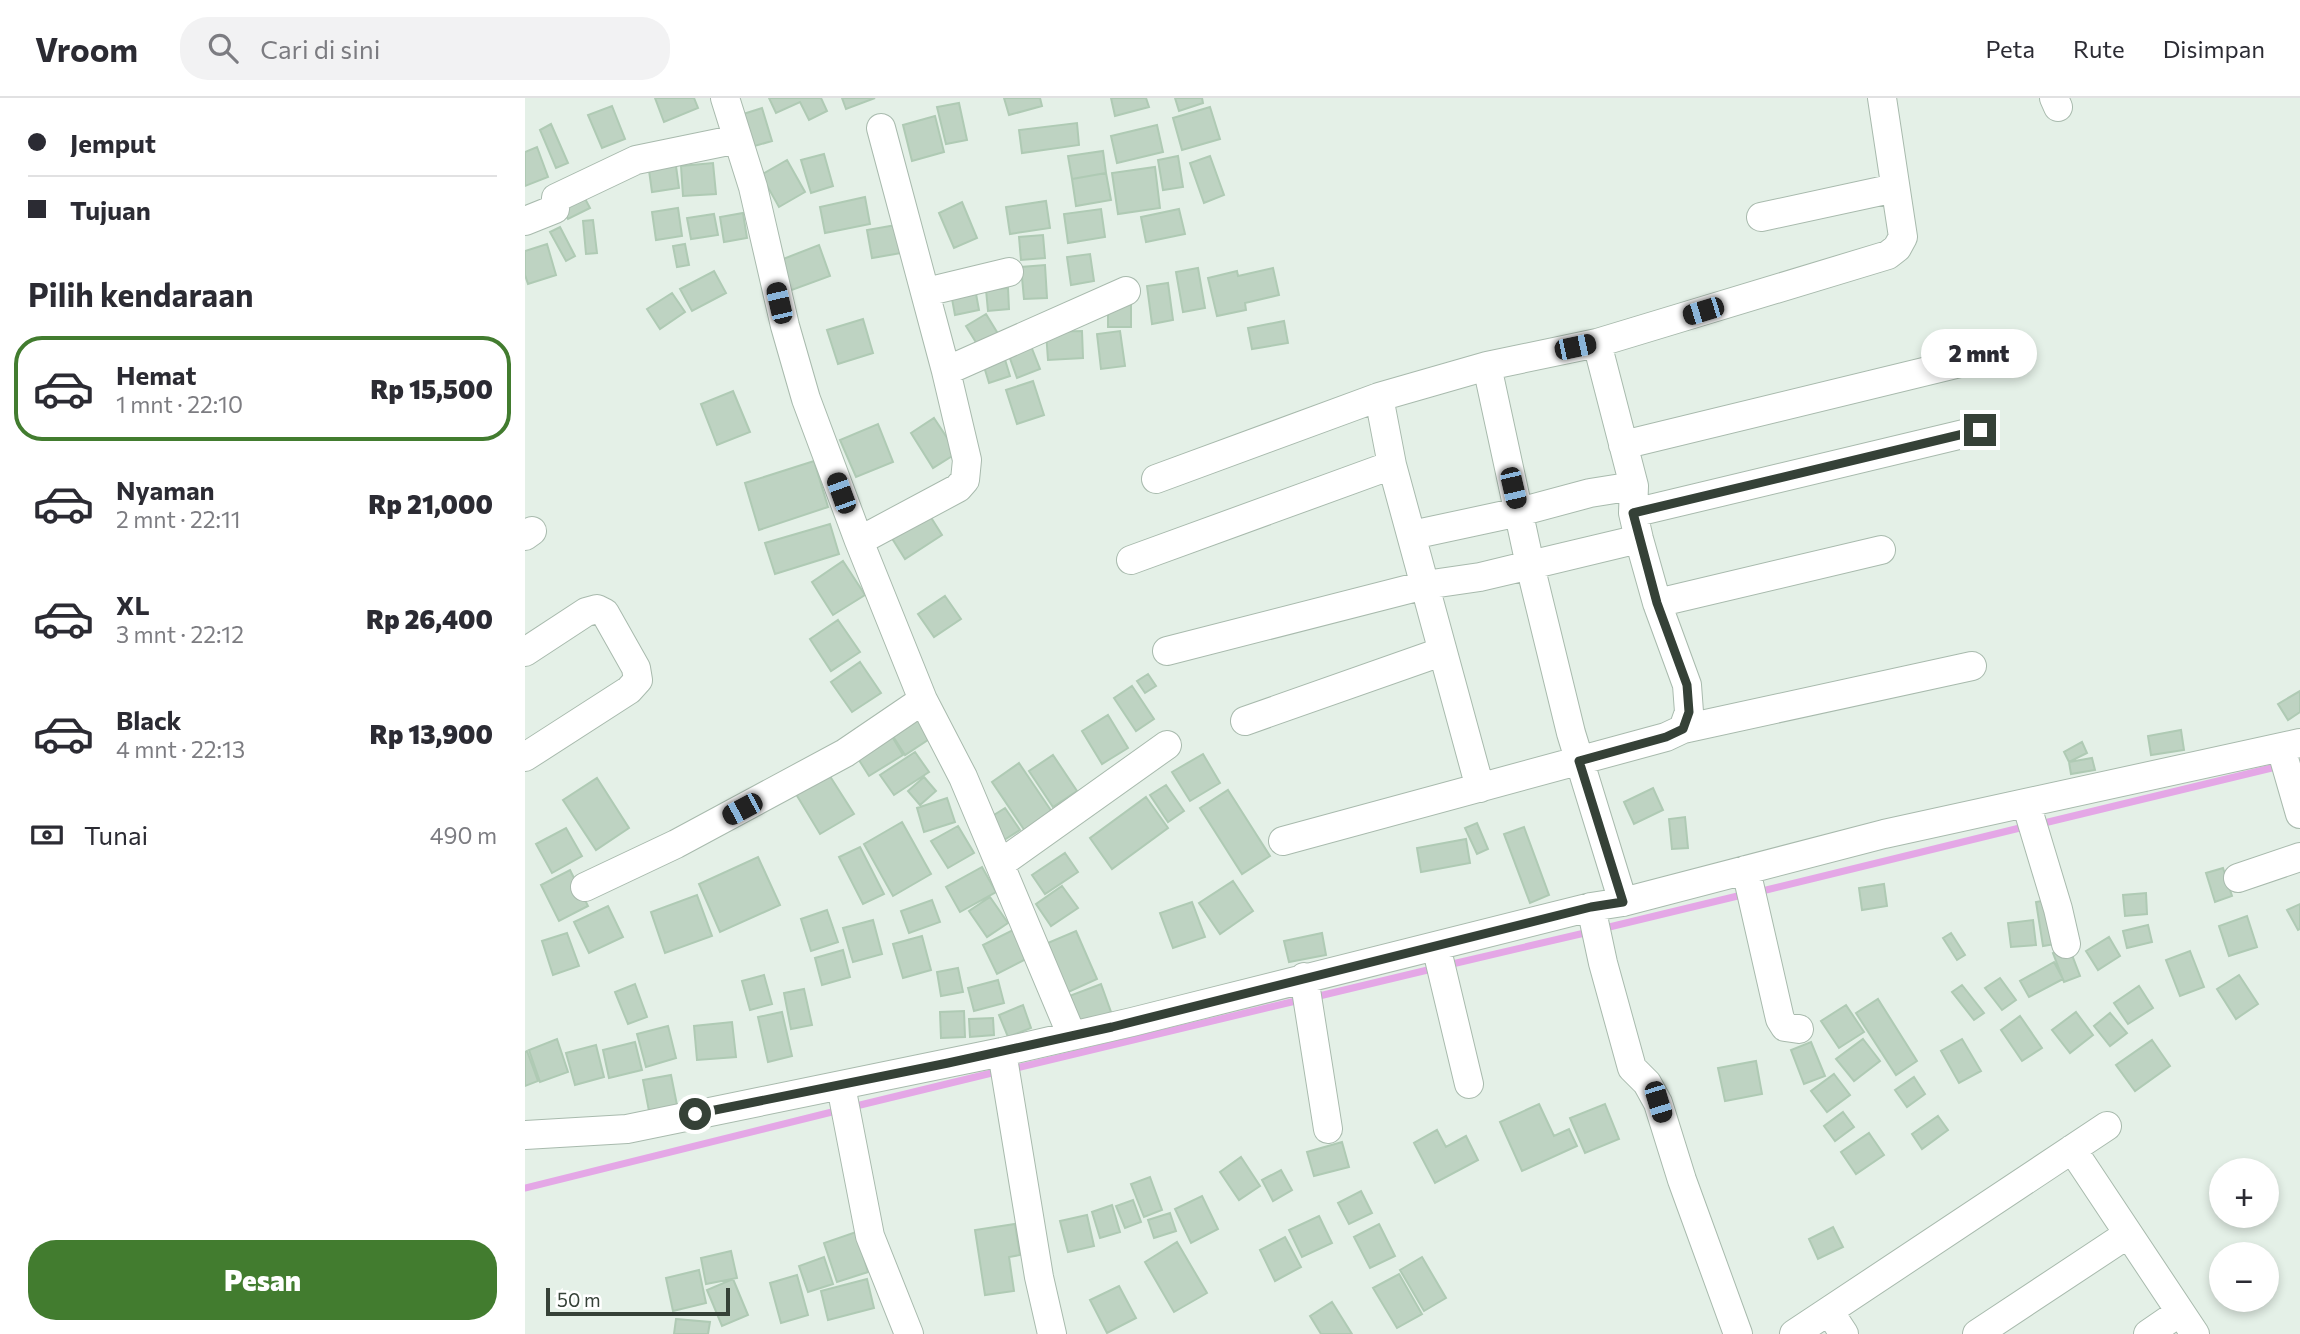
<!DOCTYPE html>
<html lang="id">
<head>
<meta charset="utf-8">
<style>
  body { margin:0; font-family:Commissioner,sans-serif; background:#f2f2f3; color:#2b2b33; height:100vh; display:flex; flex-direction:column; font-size:26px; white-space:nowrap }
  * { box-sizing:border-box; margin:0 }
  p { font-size:23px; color:#7c7c81 }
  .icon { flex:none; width:38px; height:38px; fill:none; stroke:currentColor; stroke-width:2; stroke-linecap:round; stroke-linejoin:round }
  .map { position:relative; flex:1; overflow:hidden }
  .sheet { display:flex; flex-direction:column; background:#fff; width:525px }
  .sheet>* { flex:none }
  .guide { display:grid; align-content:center; height:154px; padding:0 28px; background:#fff }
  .buttons { position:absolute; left:1684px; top:1060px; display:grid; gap:14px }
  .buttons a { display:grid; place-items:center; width:70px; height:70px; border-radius:50%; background:#fff; box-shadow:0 4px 10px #0003; font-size:35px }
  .scale { position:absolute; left:21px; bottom:18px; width:184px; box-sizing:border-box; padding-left:7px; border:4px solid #354137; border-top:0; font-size:19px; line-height:24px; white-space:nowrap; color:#354137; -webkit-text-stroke:5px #fff; paint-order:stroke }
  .end { position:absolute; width:32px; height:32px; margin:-16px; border:9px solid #354137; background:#fff; box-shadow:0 0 0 4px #fff }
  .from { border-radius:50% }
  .bubble { position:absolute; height:49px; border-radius:24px; background:#fff; box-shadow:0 4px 10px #0003; font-size:23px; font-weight:800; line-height:49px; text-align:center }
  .car { position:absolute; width:21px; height:42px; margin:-21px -10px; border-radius:9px; box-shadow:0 0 5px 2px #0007; background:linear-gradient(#222 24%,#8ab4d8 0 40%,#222 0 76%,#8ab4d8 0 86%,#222 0) }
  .guide b { display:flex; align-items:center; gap:24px; height:66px; font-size:26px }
  .guide b+b { border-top:2px solid #e1e1e2 }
  .guide i { width:18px; height:18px; background:#2b2b33 }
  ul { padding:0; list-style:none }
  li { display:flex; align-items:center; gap:21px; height:105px; margin:0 14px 10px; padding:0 14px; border:4px solid transparent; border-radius:28px }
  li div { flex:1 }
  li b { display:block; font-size:26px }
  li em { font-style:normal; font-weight:800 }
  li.current { border-color:#427c2f }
  li>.icon { width:63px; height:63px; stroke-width:1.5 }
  h2 { padding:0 28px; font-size:32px; line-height:84px }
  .pay { display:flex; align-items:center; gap:18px; height:77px; padding:0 28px; font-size:26px }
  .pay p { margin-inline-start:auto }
  .cta { display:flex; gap:14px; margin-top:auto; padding:14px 28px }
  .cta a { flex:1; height:80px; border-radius:28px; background:#427c2f; color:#fff; font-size:28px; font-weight:800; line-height:80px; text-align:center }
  header { display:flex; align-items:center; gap:42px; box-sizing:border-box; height:98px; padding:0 35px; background:#fff; border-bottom:2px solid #e1e1e2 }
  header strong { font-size:33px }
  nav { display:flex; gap:38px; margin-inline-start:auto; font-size:24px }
  .search { width:490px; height:63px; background:#f2f2f3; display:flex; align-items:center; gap:18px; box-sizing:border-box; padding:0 24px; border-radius:28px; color:#7c7c81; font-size:26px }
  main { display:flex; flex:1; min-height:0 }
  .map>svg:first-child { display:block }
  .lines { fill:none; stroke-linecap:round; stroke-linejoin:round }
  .stream { stroke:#e4a7e6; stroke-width:7 }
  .building { fill:#bed3c2; stroke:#afcab4; stroke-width:2 }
  .minor-casing { stroke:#a8baad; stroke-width:30 }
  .minor { stroke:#fff; stroke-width:28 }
  .route { stroke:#354137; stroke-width:9 }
</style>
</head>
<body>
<header>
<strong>Vroom</strong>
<div class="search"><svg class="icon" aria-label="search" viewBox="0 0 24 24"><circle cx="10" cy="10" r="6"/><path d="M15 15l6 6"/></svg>Cari di sini</div>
<nav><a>Peta</a><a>Rute</a><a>Disimpan</a></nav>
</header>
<main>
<section class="sheet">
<div class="guide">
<b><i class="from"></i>Jemput</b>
<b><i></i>Tujuan</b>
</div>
<h2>Pilih kendaraan</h2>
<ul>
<li class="current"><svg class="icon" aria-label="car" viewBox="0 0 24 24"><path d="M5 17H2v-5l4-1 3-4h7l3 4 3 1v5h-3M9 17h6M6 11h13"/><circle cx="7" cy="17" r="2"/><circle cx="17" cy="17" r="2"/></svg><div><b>Hemat</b><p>1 mnt · 22:10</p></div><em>Rp 15,500</em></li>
<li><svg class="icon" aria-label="car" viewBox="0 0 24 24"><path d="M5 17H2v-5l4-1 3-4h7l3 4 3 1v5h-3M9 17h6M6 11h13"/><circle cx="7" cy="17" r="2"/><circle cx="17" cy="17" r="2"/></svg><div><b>Nyaman</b><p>2 mnt · 22:11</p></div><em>Rp 21,000</em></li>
<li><svg class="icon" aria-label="car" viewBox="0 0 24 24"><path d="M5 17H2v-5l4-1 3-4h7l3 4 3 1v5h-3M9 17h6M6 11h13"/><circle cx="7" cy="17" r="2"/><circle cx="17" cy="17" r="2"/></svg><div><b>XL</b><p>3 mnt · 22:12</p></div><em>Rp 26,400</em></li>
<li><svg class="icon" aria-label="car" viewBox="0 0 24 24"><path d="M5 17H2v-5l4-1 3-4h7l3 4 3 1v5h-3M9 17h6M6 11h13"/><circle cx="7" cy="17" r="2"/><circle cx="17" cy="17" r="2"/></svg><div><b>Black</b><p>4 mnt · 22:13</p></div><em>Rp 13,900</em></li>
</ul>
<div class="pay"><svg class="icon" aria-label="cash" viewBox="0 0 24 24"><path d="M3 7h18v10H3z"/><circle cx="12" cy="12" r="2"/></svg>Tunai<p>490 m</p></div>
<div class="cta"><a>Pesan</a></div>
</section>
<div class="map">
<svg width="1775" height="1236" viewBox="0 0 1775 1236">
  <rect width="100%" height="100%" fill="#e4f0e7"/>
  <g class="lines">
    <path class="stream" d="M 1515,726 L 1755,668
      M 1233,794 L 1503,728
      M 1076,831 L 1221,796
      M 923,867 L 1064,834
      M 790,899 L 911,870
      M 487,971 L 775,902
      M 327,1009 L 475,973
      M 0,1090 L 315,1012"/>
  </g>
  <path class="building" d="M 130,0 L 169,0 L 173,10 L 139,24 Z
    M 244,0 L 296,0 L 302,13 L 284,22 L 275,4 L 251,15 Z
    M 317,0 L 350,0 L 321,11 Z
    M 479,0 L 515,0 L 517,8 L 484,17 Z
    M 586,0 L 621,0 L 624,9 L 590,18 Z
    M 650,0 L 677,0 L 678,5 L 654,13 Z
    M 434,5 L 442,42 L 421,46 L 412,9 Z
    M 87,8 L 100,41 L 77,50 L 63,17 Z
    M 685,9 L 695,41 L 657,52 L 648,20 Z
    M 237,10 L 247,43 L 219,51 L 209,19 Z
    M 410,18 L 419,54 L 387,63 L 378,27 Z
    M 552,25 L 554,47 L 497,55 L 494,32 Z
    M 26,26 L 43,65 L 31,70 L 15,32 Z
    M 632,27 L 638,54 L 592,65 L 586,38 Z
    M 12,49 L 23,79 L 0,88 L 0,54 Z
    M 578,53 L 581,75 L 547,81 L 543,58 Z
    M 299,56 L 308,88 L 286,95 L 276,62 Z
    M 653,58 L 658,89 L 638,92 L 633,62 Z
    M 685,58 L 699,97 L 679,105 L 665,65 Z
    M 150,61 L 154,90 L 127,94 L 123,65 Z
    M 262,62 L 280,94 L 254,109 L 236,77 Z
    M 188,65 L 191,96 L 158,98 L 156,68 Z
    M 630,69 L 635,110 L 593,116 L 587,75 Z
    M 581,75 L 586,102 L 551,108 L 547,81 Z
    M 56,93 L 65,110 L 43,121 L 35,104 Z
    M 340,99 L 345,126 L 300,135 L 295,109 Z
    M 521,103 L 525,130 L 485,136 L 481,109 Z
    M 437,104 L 452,140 L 429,150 L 414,115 Z
    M 153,110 L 157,138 L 131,142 L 127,114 Z
    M 576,111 L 580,139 L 543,145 L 539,116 Z
    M 654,111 L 660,136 L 621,144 L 616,119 Z
    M 218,115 L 222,140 L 199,144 L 195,119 Z
    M 189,116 L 193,137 L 166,141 L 162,120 Z
    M 68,122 L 72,155 L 61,156 L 58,123 Z
    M 377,126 L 382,154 L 347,160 L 342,132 Z
    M 35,129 L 50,158 L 41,163 L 25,134 Z
    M 518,137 L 520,160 L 496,162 L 494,139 Z
    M 22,146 L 31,177 L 3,186 L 0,177 L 0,153 Z
    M 160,146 L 164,167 L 152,169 L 148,148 Z
    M 294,147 L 305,178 L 264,193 L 253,163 Z
    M 565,156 L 569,183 L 546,187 L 542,159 Z
    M 520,167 L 522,200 L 499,201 L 496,169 Z
    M 673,170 L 680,210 L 658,214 L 651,174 Z
    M 748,170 L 754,197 L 720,205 L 721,212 L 692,218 L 683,180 L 712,173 L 713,178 Z
    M 189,173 L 201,195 L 167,213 L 155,191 Z
    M 449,185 L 454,212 L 430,217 L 425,190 Z
    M 643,185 L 648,222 L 627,226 L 622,188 Z
    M 483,190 L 484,211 L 463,213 L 461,192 Z
    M 147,195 L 160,214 L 135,231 L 122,211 Z
    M 606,202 L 606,229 L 583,229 L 583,203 Z
    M 461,216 L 475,239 L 455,251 L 441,228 Z
    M 338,221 L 348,255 L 313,266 L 302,232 Z
    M 759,223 L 763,245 L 727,251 L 723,230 Z
    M 557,233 L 558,260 L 523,262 L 521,234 Z
    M 595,233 L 600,268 L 576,271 L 572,236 Z
    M 504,243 L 515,271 L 492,280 L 482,252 Z
    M 478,255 L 485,278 L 464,285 L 457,262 Z
    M 508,283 L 519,317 L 492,326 L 481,292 Z
    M 208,293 L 225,334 L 192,347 L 176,306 Z
    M 409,320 L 432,355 L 408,370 L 386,335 Z
    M 353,326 L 368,364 L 331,379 L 315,342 Z
    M 289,363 L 303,409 L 234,432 L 220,385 Z
    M 400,410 L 417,437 L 380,461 L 363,434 Z
    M 305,426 L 314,456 L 250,476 L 240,445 Z
    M 318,463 L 340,497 L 308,517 L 287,484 Z
    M 420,498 L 436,521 L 409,539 L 393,516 Z
    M 313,522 L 335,554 L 306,573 L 285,541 Z
    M 335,564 L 356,595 L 327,614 L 306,584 Z
    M 623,576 L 631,588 L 620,595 L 612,583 Z
    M 607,588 L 629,621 L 611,633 L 589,600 Z
    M 1775,593 L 1775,614 L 1763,622 L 1753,606 Z
    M 396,606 L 415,634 L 380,657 L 362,629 Z
    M 583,617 L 603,650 L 577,666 L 557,633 Z
    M 362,630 L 378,657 L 344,678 L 327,651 Z
    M 1656,632 L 1659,652 L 1626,657 L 1623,638 Z
    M 1557,644 L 1562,655 L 1544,664 L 1539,654 Z
    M 390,654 L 404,674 L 369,697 L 355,677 Z
    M 678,656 L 695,685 L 665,703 L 647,674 Z
    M 528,657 L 552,693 L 528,709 L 504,673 Z
    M 1567,660 L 1570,672 L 1546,676 L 1544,664 Z
    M 494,665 L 527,714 L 500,733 L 467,684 Z
    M 301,672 L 329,716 L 295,736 L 268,691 Z
    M 399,679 L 411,693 L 395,707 L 383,693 Z
    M 72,680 L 104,730 L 71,752 L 38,702 Z
    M 641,687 L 659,713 L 643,724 L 625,697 Z
    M 1128,690 L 1138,712 L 1109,726 L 1099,704 Z
    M 703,692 L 745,758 L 717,776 L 675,710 Z
    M 621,699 L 643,730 L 587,771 L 565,740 Z
    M 422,700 L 430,724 L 399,734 L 392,710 Z
    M 480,710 L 495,732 L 476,744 L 461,722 Z
    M 1160,719 L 1163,750 L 1147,751 L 1144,721 Z
    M 377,724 L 406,776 L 368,798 L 339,746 Z
    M 952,725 L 963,751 L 952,756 L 940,730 Z
    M 433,728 L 449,755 L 423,770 L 406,743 Z
    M 999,729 L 1024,797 L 1005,805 L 979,736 Z
    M 41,730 L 57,758 L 27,775 L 11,746 Z
    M 941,741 L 945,765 L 896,774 L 892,750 Z
    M 335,749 L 359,796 L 338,806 L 314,759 Z
    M 540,755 L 553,774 L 520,796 L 507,777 Z
    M 233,759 L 255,807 L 195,834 L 174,786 Z
    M 457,769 L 471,794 L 435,814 L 421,789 Z
    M 1698,770 L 1707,798 L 1690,804 L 1681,775 Z
    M 45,772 L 63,808 L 34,823 L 16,787 Z
    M 708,783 L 728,813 L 695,836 L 674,805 Z
    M 1359,786 L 1362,808 L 1337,812 L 1334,790 Z
    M 537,788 L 553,810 L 526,828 L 511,806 Z
    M 1621,795 L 1622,816 L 1600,818 L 1598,797 Z
    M 172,797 L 187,838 L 140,855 L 126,814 Z
    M 465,799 L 483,825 L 462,839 L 444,813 Z
    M 1528,801 L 1536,845 L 1518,848 L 1511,804 Z
    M 407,802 L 415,824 L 384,835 L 376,813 Z
    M 667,804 L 680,839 L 648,850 L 635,815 Z
    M 1775,806 L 1775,831 L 1773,832 L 1762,812 Z
    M 83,808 L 98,839 L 64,855 L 49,824 Z
    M 302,812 L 313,844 L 286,853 L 276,821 Z
    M 1722,818 L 1732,849 L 1704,858 L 1694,828 Z
    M 348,822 L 357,856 L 328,864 L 318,830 Z
    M 1508,822 L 1511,847 L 1486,849 L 1483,825 Z
    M 1623,827 L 1627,844 L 1602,850 L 1598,833 Z
    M 492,830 L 507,858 L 472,876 L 458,847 Z
    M 551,833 L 572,881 L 539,896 L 518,847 Z
    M 42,835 L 54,868 L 28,877 L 17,843 Z
    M 797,835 L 801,857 L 764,864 L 759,843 Z
    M 1426,835 L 1440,857 L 1432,862 L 1418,840 Z
    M 397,838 L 406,872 L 378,880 L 368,846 Z
    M 1584,839 L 1595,858 L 1573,872 L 1561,853 Z
    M 1544,849 L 1555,878 L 1539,884 L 1528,855 Z
    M 318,852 L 325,879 L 297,887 L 290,860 Z
    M 1665,853 L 1679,889 L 1655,898 L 1641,862 Z
    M 1529,864 L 1538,881 L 1504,899 L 1495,883 Z
    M 433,870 L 438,894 L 416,898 L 412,874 Z
    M 239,877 L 247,906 L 225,912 L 217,883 Z
    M 1714,877 L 1733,906 L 1711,921 L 1692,891 Z
    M 1475,880 L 1491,902 L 1477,912 L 1460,890 Z
    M 473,882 L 479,905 L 449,913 L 443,890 Z
    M 110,886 L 122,919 L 103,926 L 90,894 Z
    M 576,886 L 586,914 L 549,928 L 539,900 Z
    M 1437,887 L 1459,915 L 1449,922 L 1427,894 Z
    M 1614,888 L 1628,910 L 1603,926 L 1589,905 Z
    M 279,891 L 287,927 L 266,931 L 259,895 Z
    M 1353,901 L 1392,963 L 1371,977 L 1331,915 Z
    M 498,907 L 506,930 L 483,939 L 474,917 Z
    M 1321,907 L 1339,934 L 1314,950 L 1296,923 Z
    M 439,913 L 440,939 L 416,940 L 415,914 Z
    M 257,914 L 267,958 L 243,964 L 233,919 Z
    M 1551,914 L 1568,937 L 1545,955 L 1527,932 Z
    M 1585,915 L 1602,935 L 1585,948 L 1569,928 Z
    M 1495,918 L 1517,950 L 1497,963 L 1476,932 Z
    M 468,920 L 469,937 L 445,939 L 444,921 Z
    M 207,924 L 211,959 L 172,962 L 169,928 Z
    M 143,928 L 151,960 L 121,969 L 112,936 Z
    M 32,941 L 43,974 L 15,984 L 4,952 Z
    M 1338,941 L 1355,963 L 1329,983 L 1311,961 Z
    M 1437,941 L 1456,973 L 1434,985 L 1416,953 Z
    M 1627,942 L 1645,968 L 1610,993 L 1591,967 Z
    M 110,944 L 117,972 L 84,980 L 78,952 Z
    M 1286,944 L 1300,978 L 1279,986 L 1266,952 Z
    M 71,947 L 79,979 L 50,987 L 41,955 Z
    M 2,953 L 13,983 L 0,988 L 0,954 Z
    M 1231,963 L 1237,996 L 1200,1003 L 1193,970 Z
    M 1309,976 L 1325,997 L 1302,1014 L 1286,993 Z
    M 146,977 L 153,1012 L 125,1018 L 118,982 Z
    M 1389,979 L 1400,996 L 1382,1009 L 1370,992 Z
    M 1014,1006 L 1029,1038 L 1044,1031 L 1052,1048 L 997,1073 L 975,1024 Z
    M 1080,1006 L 1094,1041 L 1060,1055 L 1045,1020 Z
    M 1318,1014 L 1329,1029 L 1310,1043 L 1299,1028 Z
    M 1413,1018 L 1423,1032 L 1397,1051 L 1387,1036 Z
    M 912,1032 L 921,1049 L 941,1038 L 953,1062 L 910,1085 L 889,1045 Z
    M 1344,1035 L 1359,1057 L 1331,1076 L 1316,1054 Z
    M 817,1044 L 824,1069 L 789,1078 L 782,1054 Z
    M 716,1059 L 735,1088 L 714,1102 L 695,1074 Z
    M 756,1072 L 767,1092 L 748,1103 L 737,1082 Z
    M 625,1079 L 637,1112 L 619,1119 L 606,1086 Z
    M 836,1093 L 847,1115 L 824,1126 L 813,1105 Z
    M 677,1098 L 693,1131 L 666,1145 L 650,1111 Z
    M 608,1102 L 616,1124 L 600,1130 L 591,1108 Z
    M 587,1107 L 595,1134 L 575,1140 L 567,1114 Z
    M 645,1115 L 651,1133 L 629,1140 L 623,1122 Z
    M 562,1117 L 569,1148 L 543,1154 L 535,1123 Z
    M 794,1118 L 807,1145 L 777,1159 L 764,1132 Z
    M 490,1126 L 495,1157 L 484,1159 L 489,1193 L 460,1197 L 450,1132 Z
    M 854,1126 L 870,1158 L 845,1170 L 829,1139 Z
    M 1308,1129 L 1318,1149 L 1293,1161 L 1284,1141 Z
    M 331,1134 L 343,1174 L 312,1184 L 299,1145 Z
    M 760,1139 L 776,1169 L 750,1183 L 735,1152 Z
    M 652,1144 L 682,1195 L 649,1214 L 620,1164 Z
    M 206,1153 L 212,1180 L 181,1186 L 176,1160 Z
    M 299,1159 L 308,1186 L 283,1194 L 274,1168 Z
    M 897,1159 L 921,1200 L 899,1213 L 875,1172 Z
    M 174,1172 L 181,1205 L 148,1213 L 141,1180 Z
    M 874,1176 L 897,1216 L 872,1230 L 848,1190 Z
    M 272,1177 L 283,1217 L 256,1225 L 245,1185 Z
    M 208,1181 L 223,1217 L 197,1228 L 182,1192 Z
    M 342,1181 L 349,1210 L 303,1222 L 296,1193 Z
    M 594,1188 L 611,1220 L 582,1235 L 565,1202 Z
    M 807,1204 L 827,1236 L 796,1236 L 785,1218 Z
    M 151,1221 L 185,1224 L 183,1236 L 149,1236 Z"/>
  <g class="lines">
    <g class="minor-casing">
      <path id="minor" d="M 200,0 L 228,89 L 260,228 L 281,301 L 334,443 L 398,602 L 438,679 L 547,938
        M 1529,0 L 1533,9
        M 356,30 L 421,273
        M 1236,119 L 1370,90
        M 0,123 L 30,111 L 31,100 L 111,62 L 213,41
        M 401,194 L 484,174
        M 1072,245 L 1363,157 L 1372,150 L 1378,139 L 1357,0
        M 854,299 L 867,367 L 955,690
        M 1098,347 L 1460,259
        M 631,381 L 854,299 L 962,268 L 1005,467 L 1046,635 L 1098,804
        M 1108,415 L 1455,332
        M 887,437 L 994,414 L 1065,395 L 1109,388
        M 0,438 L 7,433
        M 334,443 L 433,390 L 440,382 L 442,362 L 421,273 L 601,193
        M 606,462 L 867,367
        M 1132,505 L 1356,452
        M 642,553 L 900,487 L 955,479 L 1114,441
        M 0,554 L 61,514 L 72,511 L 80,515 L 111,570 L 113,582 L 104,592 L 0,659
        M 720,623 L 916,554
        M 1158,631 L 1447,568
        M 1756,650 L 1775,716
        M 1501,705 L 1533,811 L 1541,846
        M 758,743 L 1141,639 L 1158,631 L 1164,614 L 1162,587 L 1132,505 L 1114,441 L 1108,415 L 1109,388 L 1072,245 L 962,268
        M 475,766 L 642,647
        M 1221,772 L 1255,921 L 1260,929 L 1274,931
        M 1713,780 L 1775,759
        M 60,789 L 151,746 L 320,655 L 398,602
        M 1066,809 L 1078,865 L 1107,970 L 1122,985 L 1133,1005 L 1157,1082 L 1213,1236
        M 911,848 L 944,986
        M 779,879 L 803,1031
        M 477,954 L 514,1179 L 527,1236
        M 316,988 L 345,1138 L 384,1236
        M 0,1037 L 102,1031 L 477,954 L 607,924 L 1066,809 L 1098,804 L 1359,736 L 1775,645
        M 1547,1051 L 1670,1236
        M 1304,1213 L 1319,1236
        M 1269,1236 L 1582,1028
        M 1452,1236 L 1603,1136
        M 1623,1236 L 1655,1214"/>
    </g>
    <use href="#minor" class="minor"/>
  </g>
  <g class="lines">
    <path class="route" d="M 170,1016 L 423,965 L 587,929 L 1066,809 L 1098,804 L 1054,663 L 1141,639 L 1158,631 L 1164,614 L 1162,587 L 1132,505 L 1108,415 L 1455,332"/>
  </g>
</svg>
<div class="buttons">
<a>+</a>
<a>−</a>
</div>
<div class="scale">50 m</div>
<i class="end from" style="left:170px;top:1016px"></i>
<i class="end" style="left:1455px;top:332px"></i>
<div class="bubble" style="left:1396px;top:231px;width:116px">2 mnt</div>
<i class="car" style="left:254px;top:205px;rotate:347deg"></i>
<i class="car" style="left:1178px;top:213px;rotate:253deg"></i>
<i class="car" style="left:1050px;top:249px;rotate:78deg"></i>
<i class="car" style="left:988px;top:390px;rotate:167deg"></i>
<i class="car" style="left:316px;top:395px;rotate:340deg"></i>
<i class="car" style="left:217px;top:711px;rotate:242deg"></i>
<i class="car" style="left:1133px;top:1004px;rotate:163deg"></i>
</div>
</main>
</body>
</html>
